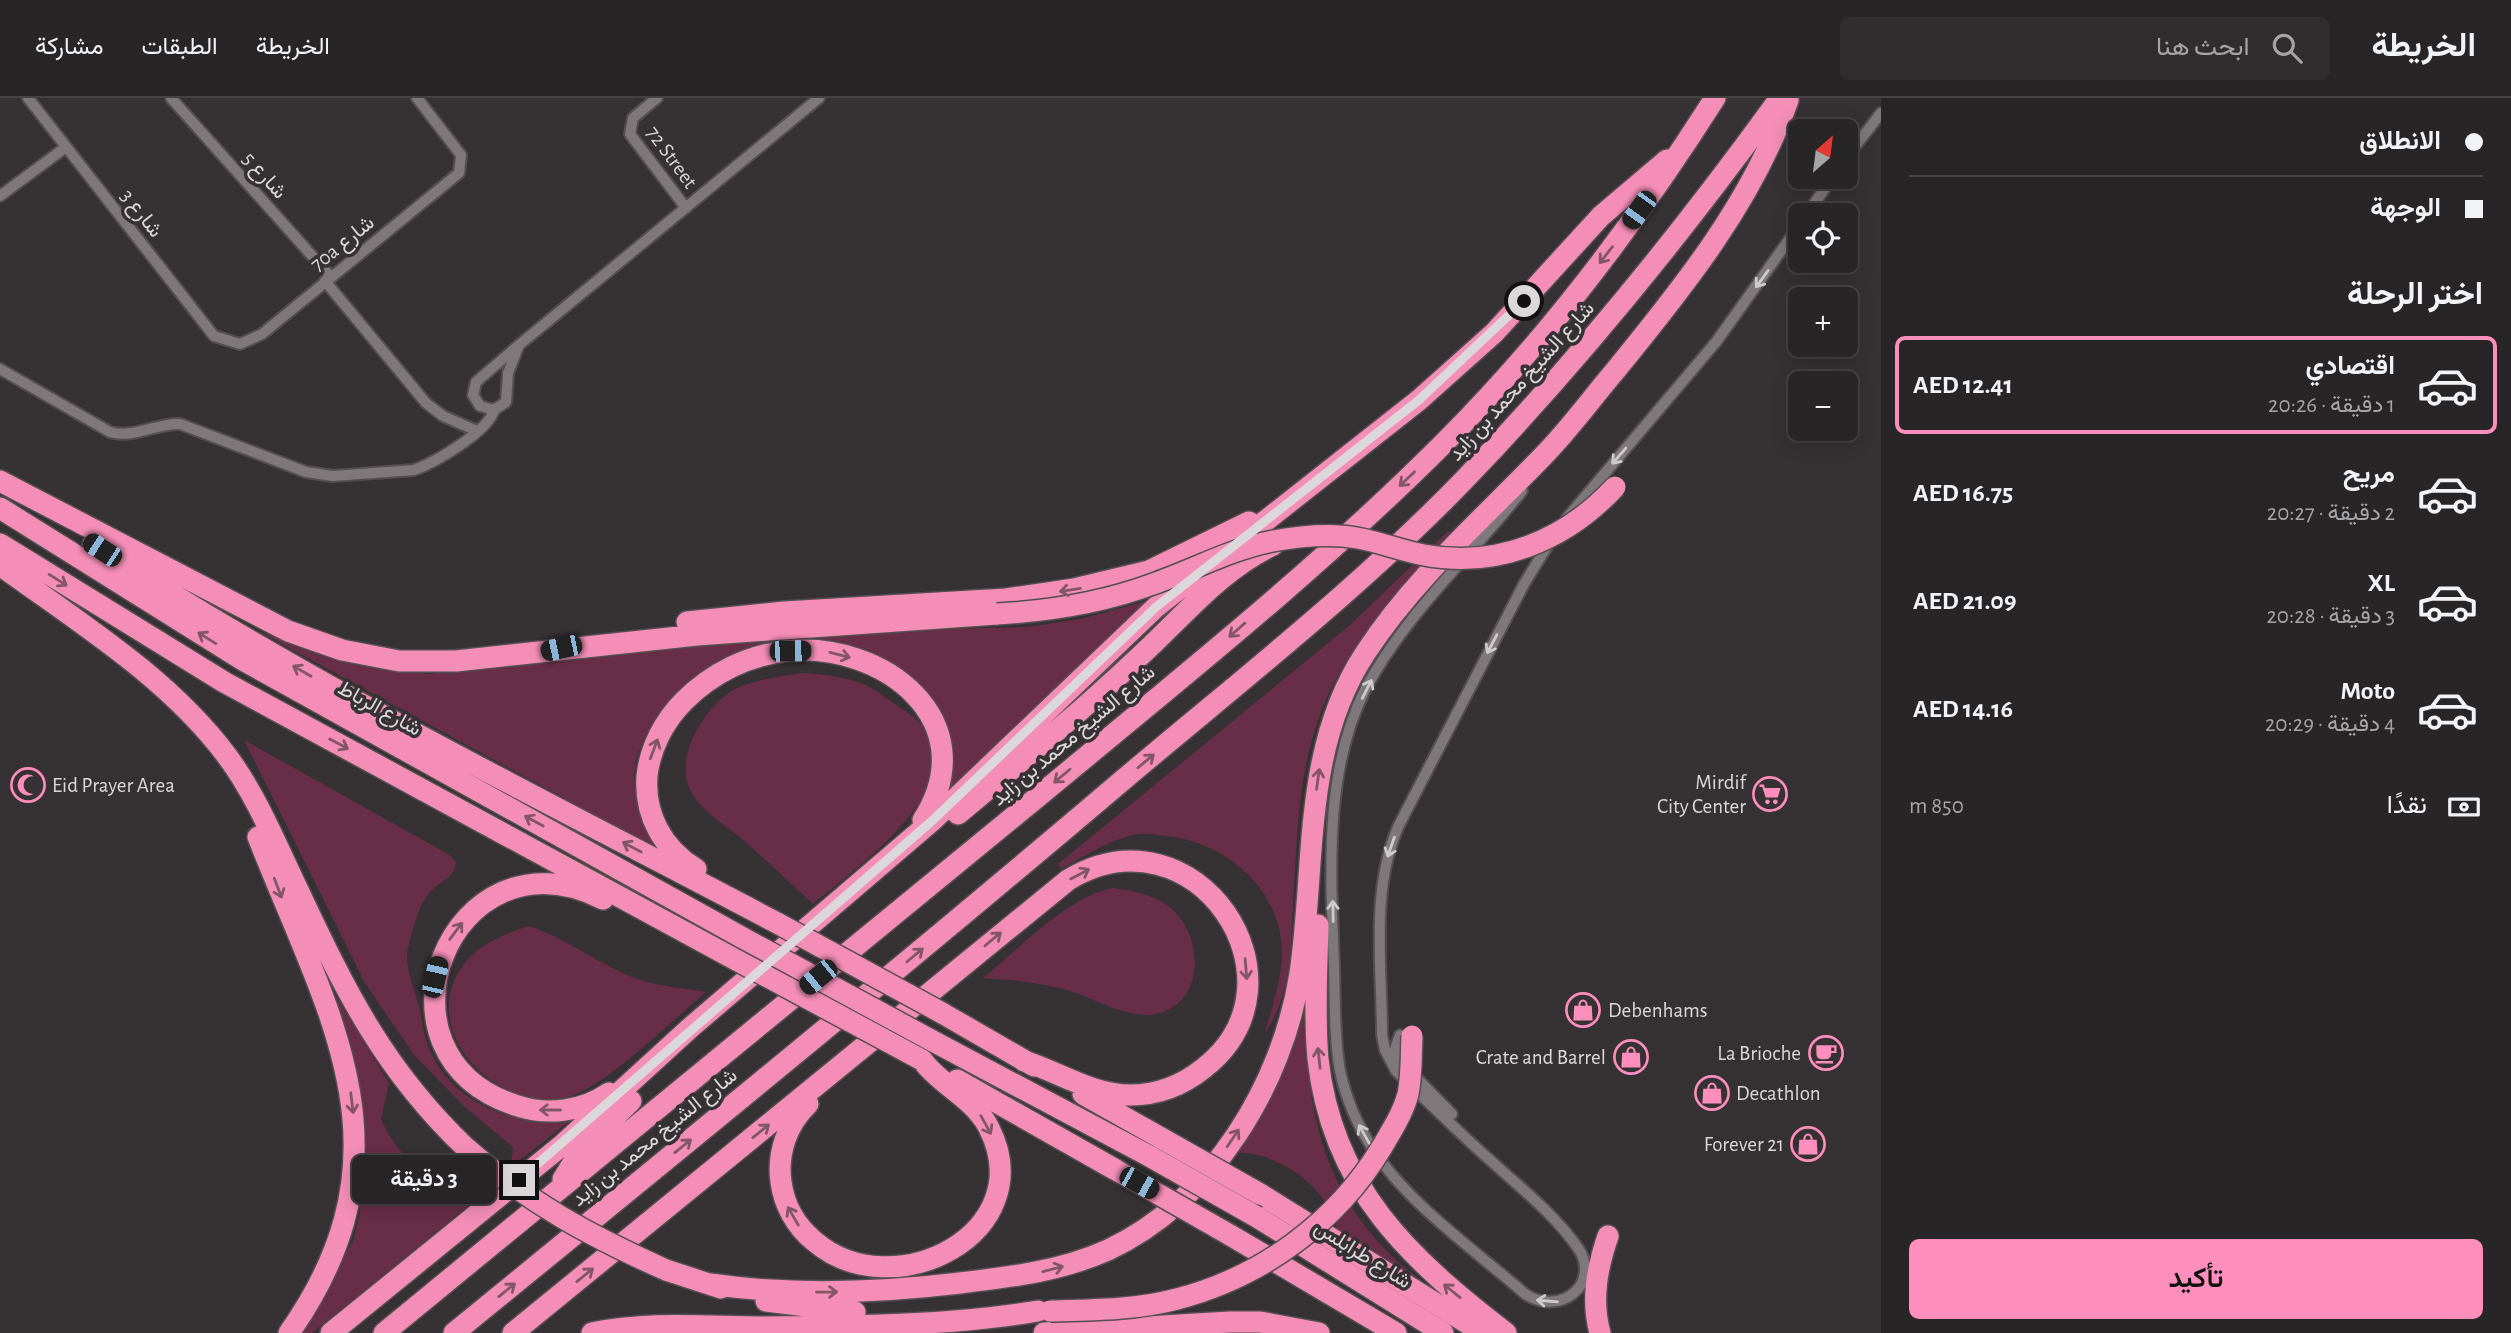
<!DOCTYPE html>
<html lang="ar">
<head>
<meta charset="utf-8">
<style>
  body { margin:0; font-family:"Alegreya Sans",Vazirmatn,sans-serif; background:#302d2e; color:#f1f3f6; direction:rtl; height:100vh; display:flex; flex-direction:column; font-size:26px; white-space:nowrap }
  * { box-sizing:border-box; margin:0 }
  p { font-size:23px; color:#a5a5a7 }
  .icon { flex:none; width:38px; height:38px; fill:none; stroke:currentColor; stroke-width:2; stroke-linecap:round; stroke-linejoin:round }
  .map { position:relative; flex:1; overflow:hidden; direction:ltr }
  .sheet { display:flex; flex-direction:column; background:#282526; width:630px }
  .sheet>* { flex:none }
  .guide { display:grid; align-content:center; height:154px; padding:0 28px; background:#282526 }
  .needle { width:46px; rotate:28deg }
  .fabs { position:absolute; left:1788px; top:21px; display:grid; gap:14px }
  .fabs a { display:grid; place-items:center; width:70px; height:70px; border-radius:10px; background:#282526; box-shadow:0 4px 18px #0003,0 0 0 2px #444243; font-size:35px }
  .end { position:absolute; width:32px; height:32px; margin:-16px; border:9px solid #dcd8d9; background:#111; box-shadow:0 0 0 4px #111 }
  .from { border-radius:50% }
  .bubble { position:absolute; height:49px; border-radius:10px; background:#282526; box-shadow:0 4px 18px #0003,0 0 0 2px #444243; font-size:23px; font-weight:600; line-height:49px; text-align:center; direction:rtl }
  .car { position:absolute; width:21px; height:42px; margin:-21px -10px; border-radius:9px; box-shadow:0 0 5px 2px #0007; background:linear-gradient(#222 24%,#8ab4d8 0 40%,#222 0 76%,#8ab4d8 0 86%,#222 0) }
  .guide b { display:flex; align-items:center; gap:24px; height:66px; font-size:26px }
  .guide b+b { border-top:2px solid #444243 }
  .guide i { width:18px; height:18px; background:#f1f3f6 }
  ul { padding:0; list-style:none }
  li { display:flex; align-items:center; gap:21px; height:98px; margin:0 14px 10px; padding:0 14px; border:4px solid transparent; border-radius:10px }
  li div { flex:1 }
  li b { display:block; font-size:26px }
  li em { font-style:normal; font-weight:600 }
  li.active { border-color:#fe8ebb }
  li>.icon { width:63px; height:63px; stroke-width:1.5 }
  h2 { padding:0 28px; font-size:32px; line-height:84px }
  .pay { display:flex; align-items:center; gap:18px; height:77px; padding:0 28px; font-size:26px }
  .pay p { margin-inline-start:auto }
  .cta { display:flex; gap:14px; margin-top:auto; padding:14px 28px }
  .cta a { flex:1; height:80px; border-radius:10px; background:#fe8ebb; color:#111; font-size:28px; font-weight:600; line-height:80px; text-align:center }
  header { display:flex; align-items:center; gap:42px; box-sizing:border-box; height:98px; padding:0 35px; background:#282526; border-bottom:2px solid #444243 }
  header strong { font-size:33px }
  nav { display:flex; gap:38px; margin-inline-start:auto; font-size:24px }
  .search { width:490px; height:63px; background:#302d2e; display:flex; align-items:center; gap:18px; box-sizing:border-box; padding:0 24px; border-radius:10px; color:#a5a5a7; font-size:26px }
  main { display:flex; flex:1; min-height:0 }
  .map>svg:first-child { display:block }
  .green { fill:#682e47 }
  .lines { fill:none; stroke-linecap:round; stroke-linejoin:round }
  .minor-casing { stroke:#534e4f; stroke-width:14 }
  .motorway-casing { stroke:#534e4f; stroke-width:24 }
  .minor { stroke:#7f787a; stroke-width:10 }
  .motorway { stroke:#f48eb6; stroke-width:21 }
  .motorway-bridge-casing { stroke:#534e4f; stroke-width:24; stroke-linecap:butt }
  .motorway-bridge { stroke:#f48eb6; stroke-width:21 }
  .oneway { stroke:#825667 }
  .oneway2 { stroke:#cecacb }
  .route { stroke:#dcd8d9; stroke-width:9 }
  .labels { text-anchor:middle; stroke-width:7; stroke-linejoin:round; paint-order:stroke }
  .street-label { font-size:21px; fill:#dcd8d9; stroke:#363133 }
  .poi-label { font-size:21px; fill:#dcd8d9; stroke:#363133; text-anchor:end }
</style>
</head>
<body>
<header>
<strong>الخريطة</strong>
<div class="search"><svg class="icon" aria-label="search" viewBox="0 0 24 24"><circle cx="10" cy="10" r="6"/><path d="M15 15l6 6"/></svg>ابحث هنا</div>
<nav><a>الخريطة</a><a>الطبقات</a><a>مشاركة</a></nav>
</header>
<main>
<section class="sheet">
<div class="guide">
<b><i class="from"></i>الانطلاق</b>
<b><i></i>الوجهة</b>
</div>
<h2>اختر الرحلة</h2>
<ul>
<li class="active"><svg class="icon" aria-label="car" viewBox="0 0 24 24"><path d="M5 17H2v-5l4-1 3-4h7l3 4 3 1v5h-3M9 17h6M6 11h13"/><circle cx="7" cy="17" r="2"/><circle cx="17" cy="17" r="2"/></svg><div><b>اقتصادي</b><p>1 دقيقة · 20:26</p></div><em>AED 12.41</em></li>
<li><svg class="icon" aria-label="car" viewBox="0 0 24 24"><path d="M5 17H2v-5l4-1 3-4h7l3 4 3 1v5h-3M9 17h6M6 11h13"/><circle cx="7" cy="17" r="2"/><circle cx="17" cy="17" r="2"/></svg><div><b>مريح</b><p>2 دقيقة · 20:27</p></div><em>AED 16.75</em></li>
<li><svg class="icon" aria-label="car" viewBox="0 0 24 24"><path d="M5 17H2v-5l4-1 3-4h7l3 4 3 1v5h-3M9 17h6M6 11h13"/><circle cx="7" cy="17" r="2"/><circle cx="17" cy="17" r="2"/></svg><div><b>XL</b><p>3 دقيقة · 20:28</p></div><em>AED 21.09</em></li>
<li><svg class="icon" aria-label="car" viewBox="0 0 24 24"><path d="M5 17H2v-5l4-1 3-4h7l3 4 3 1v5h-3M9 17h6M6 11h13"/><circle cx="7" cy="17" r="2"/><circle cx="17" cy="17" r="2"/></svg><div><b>Moto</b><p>4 دقيقة · 20:29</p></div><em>AED 14.16</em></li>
</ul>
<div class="pay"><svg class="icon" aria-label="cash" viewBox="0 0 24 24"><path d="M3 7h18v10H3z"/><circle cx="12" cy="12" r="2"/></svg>نقدًا<p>850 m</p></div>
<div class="cta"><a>تأكيد</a></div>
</section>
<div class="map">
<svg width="1881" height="1235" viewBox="0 0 1881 1235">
  <rect width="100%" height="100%" fill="#363133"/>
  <path class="green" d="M 1448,433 L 1450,435 C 1397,494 1336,557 1314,635 C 1299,683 1297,737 1294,787 C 1291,838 1294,892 1265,935 C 1272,909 1283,879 1282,851 C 1279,789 1225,744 1166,738 C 1157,737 1148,735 1139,736 C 1110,741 1087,757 1061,771 L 1058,766 L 1349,528 Z
    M 1157,500 L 948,691 C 961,649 946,622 916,592 C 911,586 904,576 897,573 C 877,565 840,563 818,559 C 800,556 778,548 760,549 C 705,551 632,629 634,684 C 635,707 645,730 655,750 L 260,534 L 357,567 L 428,576 L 678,547 L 935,531 L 1028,529 L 1081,521 Z
    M 803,575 C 828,577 853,579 875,592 C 885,598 892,605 902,611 C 998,670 860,767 813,806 C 789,784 765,761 741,740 C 725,727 704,715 693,697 C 671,664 702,613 730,594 C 751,581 780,579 803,575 Z
    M 244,642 L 448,756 L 456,764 C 455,781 438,784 429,795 C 418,809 412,834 408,850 C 404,869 414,890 419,908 C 422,920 423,933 427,945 C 448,1004 513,1030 571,1022 L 511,1069 L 513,1049 L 466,1010 L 414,957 L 365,885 Z
    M 1113,790 C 1134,793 1157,797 1173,812 C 1204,840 1205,906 1156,916 C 1126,922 1092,898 1063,891 C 1037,884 1011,882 983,880 C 1020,850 1068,798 1113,790 Z
    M 528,828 C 570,841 601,869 641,882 C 661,889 685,890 706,894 C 675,920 607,987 571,998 C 500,1019 413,933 464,866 C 479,846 505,836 528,828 Z
    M 310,855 L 389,985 L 381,1021 C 397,1060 442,1100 486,1093 L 312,1235 L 300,1235 L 354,1141 L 360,1114 L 363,1068 L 363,1004 L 353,967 Z
    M 1305,889 C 1305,987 1312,1070 1381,1147 C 1396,1164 1416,1178 1434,1193 C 1403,1174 1369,1157 1341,1134 C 1334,1129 1330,1111 1324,1102 C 1305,1074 1258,1047 1225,1057 Z"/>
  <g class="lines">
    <g class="minor-casing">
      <path id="minor" d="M 28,0 L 214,238 L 240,246 L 262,236 L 459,75 L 461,57 L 417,0
        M 171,0 L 331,179
        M 657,0 L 633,20 L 630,36 L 686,110
        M 1846,60 L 1881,15
        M 0,98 L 66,49
        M 1806,117 L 1833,79
        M 325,183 L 426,305 L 443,318 L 477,333
        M 519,247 L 819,0
        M 519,247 L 508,275 L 506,304 L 494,312 L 480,308 L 473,297 L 476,284 Z
        M 0,271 L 110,334 C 133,341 156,325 180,326 L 306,374 L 333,378 L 414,372 C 434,365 489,333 494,312
        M 1522,393 C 1470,459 1404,517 1365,592 C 1323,675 1331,778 1334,868 C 1335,902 1334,939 1340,973 C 1346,1000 1357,1027 1373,1051 C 1408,1106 1475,1152 1525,1196 C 1560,1219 1602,1186 1578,1150 C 1555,1117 1520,1089 1490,1062 C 1458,1034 1427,1003 1396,973 L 1385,952 L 1382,937 C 1382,869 1370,791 1399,727 L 1524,486 L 1551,442
        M 1567,420 L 1716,244 L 1801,125
        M 1400,937 L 1395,951 L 1397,960 L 1452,1016"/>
    </g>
    <g class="motorway-casing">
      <path id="motorway" d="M 0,383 L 288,533 L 342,552 L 399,563 L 456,563 L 697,537 L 997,516
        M 0,410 L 243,562 L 743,840
        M 0,446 L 224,584 L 738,863
        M 93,446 C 312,589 548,704 779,826
        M 0,467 C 78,524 168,579 227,658 C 257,698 277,749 299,794 C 346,894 384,972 466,1050
        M 687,524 L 784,514 L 1006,501 L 1074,491 L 1149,473 L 1249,424
        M 958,716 C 1019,665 1081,614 1139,559 C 1183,519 1219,473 1273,447
        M 258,739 C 329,919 417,1053 289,1235
        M 696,771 C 663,751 644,717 647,678 C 650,650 664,623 684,603 C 712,575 748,557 787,553 C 883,543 986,623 923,722
        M 603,801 C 450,724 359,960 518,1008 C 548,1018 583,1013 609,995
        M 1318,827 C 1317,871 1314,917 1318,961 C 1332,1090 1410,1161 1506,1235
        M 942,915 L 1034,968
        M 931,942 L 1151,1059
        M 957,982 L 1116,1072
        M 1083,996 L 1161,1040
        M 808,1006 C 787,1026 777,1055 781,1084 C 784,1107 796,1128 814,1143 C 893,1211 1042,1135 989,1030 C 974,1000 941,988 922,962
        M 563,1081 L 581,1052 L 631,1003
        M 1260,1096 L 1483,1235
        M 1257,1119 L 1443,1235
        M 1230,1137 L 1396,1235
        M 666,1172 L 721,1190
        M 710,1186 C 793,1198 877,1195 960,1185 C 1011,1179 1061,1173 1108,1152 C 1212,1103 1283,986 1300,875 C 1316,766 1302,650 1366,554 C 1415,479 1485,419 1546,355 C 1571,329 1592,300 1615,273 C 1682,191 1753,103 1788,2
        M 766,1203 L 855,1214
        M 331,1235 L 561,1048 L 690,930 L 933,722 L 1156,509 L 1419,302 L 1494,235 L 1601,118 L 1667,62
        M 384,1235 C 598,1058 815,883 1029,706 C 1170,589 1314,475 1444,345 C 1547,242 1637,123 1715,0
        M 454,1235 C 678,1052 903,869 1123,682 C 1239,584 1360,490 1466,380 C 1580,261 1683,134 1780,0
        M 513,1235 L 1068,782 C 1195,705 1315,883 1204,970 C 1183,987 1158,997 1130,997 C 1092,997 1059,974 1024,963
        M 592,1235 C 650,1223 708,1229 767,1229 C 856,1228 949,1228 1038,1213
        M 1044,1235 L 1230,1224 L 1260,1224 L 1319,1235
        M 1600,1235 C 1591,1202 1597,1170 1608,1138"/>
    </g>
    <use href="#minor" class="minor"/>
    <use href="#motorway" class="motorway"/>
    <g class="motorway-bridge-casing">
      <path id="motorway-bridge" d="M 997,516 C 1051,513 1102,505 1153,486 C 1194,472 1230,451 1273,443 C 1301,438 1329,435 1357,440 C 1380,444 1402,453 1424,457 C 1497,471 1566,442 1615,389
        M 779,826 L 942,915
        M 743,840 L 931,942
        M 738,863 L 922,962
        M 1161,1040 L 1260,1096
        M 466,1050 C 529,1105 590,1138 666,1172
        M 1151,1059 L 1257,1119
        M 1116,1072 L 1230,1137
        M 1050,1213 C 1092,1212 1136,1212 1177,1201 C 1262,1179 1337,1124 1382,1049 C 1392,1032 1403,1015 1408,996 C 1412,977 1411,957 1412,938"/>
    </g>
    <use href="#motorway-bridge" class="motorway-bridge"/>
  </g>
  <defs><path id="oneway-shaft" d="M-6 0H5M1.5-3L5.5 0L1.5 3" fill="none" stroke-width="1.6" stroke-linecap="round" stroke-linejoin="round" transform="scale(1.75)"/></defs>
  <g class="oneway">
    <use href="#oneway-shaft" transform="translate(1606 157) rotate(128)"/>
    <use href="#oneway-shaft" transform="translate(1407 381) rotate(136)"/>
    <use href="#oneway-shaft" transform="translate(58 482) rotate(32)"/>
    <use href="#oneway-shaft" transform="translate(1070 492) rotate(171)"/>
    <use href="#oneway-shaft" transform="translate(1237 532) rotate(139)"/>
    <use href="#oneway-shaft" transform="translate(207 540) rotate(-148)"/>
    <use href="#oneway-shaft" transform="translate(840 557) rotate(14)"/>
    <use href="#oneway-shaft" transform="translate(302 573) rotate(-150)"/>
    <use href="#oneway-shaft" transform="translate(339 646) rotate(28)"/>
    <use href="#oneway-shaft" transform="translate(654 651) rotate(-69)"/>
    <use href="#oneway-shaft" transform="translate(1146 663) rotate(-40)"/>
    <use href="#oneway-shaft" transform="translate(1062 678) rotate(140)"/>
    <use href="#oneway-shaft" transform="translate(1318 681) rotate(-82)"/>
    <use href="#oneway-shaft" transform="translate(534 723) rotate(-151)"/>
    <use href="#oneway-shaft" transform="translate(632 749) rotate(-152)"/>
    <use href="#oneway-shaft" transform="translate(1080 776) rotate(-28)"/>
    <use href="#oneway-shaft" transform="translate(278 790) rotate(69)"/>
    <use href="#oneway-shaft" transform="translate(456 833) rotate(-53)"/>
    <use href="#oneway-shaft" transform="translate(993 841) rotate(-40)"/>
    <use href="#oneway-shaft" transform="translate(915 857) rotate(-40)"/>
    <use href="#oneway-shaft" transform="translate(1246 871) rotate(85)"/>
    <use href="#oneway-shaft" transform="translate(1319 960) rotate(-96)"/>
    <use href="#oneway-shaft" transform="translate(352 1005) rotate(83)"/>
    <use href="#oneway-shaft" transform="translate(550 1012) rotate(180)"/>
    <use href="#oneway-shaft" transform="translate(986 1027) rotate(61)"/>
    <use href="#oneway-shaft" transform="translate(761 1033) rotate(-39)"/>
    <use href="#oneway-shaft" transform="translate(1233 1040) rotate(-56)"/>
    <use href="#oneway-shaft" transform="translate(683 1048) rotate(-39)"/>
    <use href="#oneway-shaft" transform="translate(793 1118) rotate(-120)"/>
    <use href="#oneway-shaft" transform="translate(1053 1171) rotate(-15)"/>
    <use href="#oneway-shaft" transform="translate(585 1177) rotate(-39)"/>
    <use href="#oneway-shaft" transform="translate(507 1192) rotate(-39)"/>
    <use href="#oneway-shaft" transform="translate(1452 1193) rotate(-141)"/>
    <use href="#oneway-shaft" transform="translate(827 1194) rotate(-1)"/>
  </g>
  <g class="oneway2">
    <use href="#oneway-shaft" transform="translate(1762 181) rotate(126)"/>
    <use href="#oneway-shaft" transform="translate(1619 358) rotate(131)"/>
    <use href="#oneway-shaft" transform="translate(1492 546) rotate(118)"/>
    <use href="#oneway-shaft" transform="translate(1367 591) rotate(-63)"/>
    <use href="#oneway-shaft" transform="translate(1391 749) rotate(109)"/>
    <use href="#oneway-shaft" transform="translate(1333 813) rotate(-91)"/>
    <use href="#oneway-shaft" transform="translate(1364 1036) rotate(-119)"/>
    <use href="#oneway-shaft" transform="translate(1547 1203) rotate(-175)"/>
  </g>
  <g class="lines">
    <path class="route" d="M 519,1082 L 933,722 L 1156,509 L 1419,302 L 1524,203"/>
  </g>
  <defs>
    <g id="mosque-ring" transform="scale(1.75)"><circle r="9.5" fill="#363133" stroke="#fe8ebb" stroke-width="1.5"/><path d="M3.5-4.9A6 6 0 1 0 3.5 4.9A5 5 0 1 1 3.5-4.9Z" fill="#fe8ebb"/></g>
    <g id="supermarket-ring" transform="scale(1.75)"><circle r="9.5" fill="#363133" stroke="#fe8ebb" stroke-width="1.5"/><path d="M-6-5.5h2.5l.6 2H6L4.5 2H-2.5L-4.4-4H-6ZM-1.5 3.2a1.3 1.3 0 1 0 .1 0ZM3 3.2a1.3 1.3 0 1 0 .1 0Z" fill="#fe8ebb"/></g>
    <g id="shop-ring" transform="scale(1.75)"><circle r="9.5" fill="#363133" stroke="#fe8ebb" stroke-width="1.5"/><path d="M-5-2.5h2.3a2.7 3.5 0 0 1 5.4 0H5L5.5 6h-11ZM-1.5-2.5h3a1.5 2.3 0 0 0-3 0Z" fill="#fe8ebb"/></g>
    <g id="cafe-ring" transform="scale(1.75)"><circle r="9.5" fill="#363133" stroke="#fe8ebb" stroke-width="1.5"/><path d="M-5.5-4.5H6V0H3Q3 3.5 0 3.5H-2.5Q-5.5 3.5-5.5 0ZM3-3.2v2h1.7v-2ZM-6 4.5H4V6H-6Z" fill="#fe8ebb"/></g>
  </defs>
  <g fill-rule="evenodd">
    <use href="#mosque-ring" x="28" y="687"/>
    <use href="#supermarket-ring" x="1770" y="696"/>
    <use href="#shop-ring" x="1583" y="912"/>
    <use href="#cafe-ring" x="1826" y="955"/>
    <use href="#shop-ring" x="1631" y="959"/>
    <use href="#shop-ring" x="1712" y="995"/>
    <use href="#shop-ring" x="1808" y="1046"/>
  </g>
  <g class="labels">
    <g class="street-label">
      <text transform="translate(672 59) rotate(54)" y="7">72 Street</text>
      <text transform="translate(265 77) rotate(48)" y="7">شارع 5</text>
      <text transform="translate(142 115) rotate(52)" y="7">شارع 3</text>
      <text transform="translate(342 145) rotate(-39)" y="7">70a شارع</text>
      <text transform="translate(1521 283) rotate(-48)" y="7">شارع الشيخ محمد بن زايد</text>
      <text transform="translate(380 610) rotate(29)" y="7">شارع الرباط</text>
      <text transform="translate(1073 637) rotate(-40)" y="7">شارع الشيخ محمد بن زايد</text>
      <text transform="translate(654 1039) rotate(-39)" y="7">شارع الشيخ محمد بن زايد</text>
      <text transform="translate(1363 1156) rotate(32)" y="7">شارع طرابلس</text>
    </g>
    <g class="poi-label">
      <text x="1746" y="691">Mirdif<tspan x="1746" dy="24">City Center</tspan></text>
      <text x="52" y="694" text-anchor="start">Eid Prayer Area</text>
      <text x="1608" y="919" text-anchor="start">Debenhams</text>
      <text x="1801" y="962">La Brioche</text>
      <text x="1606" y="966">Crate and Barrel</text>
      <text x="1736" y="1002" text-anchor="start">Decathlon</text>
      <text x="1784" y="1053">Forever 21</text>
    </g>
  </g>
</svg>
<div class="fabs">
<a><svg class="needle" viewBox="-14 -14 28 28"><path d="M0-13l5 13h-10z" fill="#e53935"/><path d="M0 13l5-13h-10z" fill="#a5a5a7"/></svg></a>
<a><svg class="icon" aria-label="locate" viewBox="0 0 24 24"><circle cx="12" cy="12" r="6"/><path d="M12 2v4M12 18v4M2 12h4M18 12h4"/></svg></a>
<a>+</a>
<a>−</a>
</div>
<i class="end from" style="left:1524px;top:203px"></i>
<i class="end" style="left:519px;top:1082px"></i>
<div class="bubble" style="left:352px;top:1057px;width:144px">3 دقيقة</div>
<i class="car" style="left:1639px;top:112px;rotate:216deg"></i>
<i class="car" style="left:102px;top:452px;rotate:303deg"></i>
<i class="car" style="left:561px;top:550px;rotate:258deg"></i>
<i class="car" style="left:790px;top:553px;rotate:89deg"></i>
<i class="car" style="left:435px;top:879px;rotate:13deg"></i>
<i class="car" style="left:818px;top:879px;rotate:231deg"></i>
<i class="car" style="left:1139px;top:1085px;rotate:119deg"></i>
</div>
</main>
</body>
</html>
